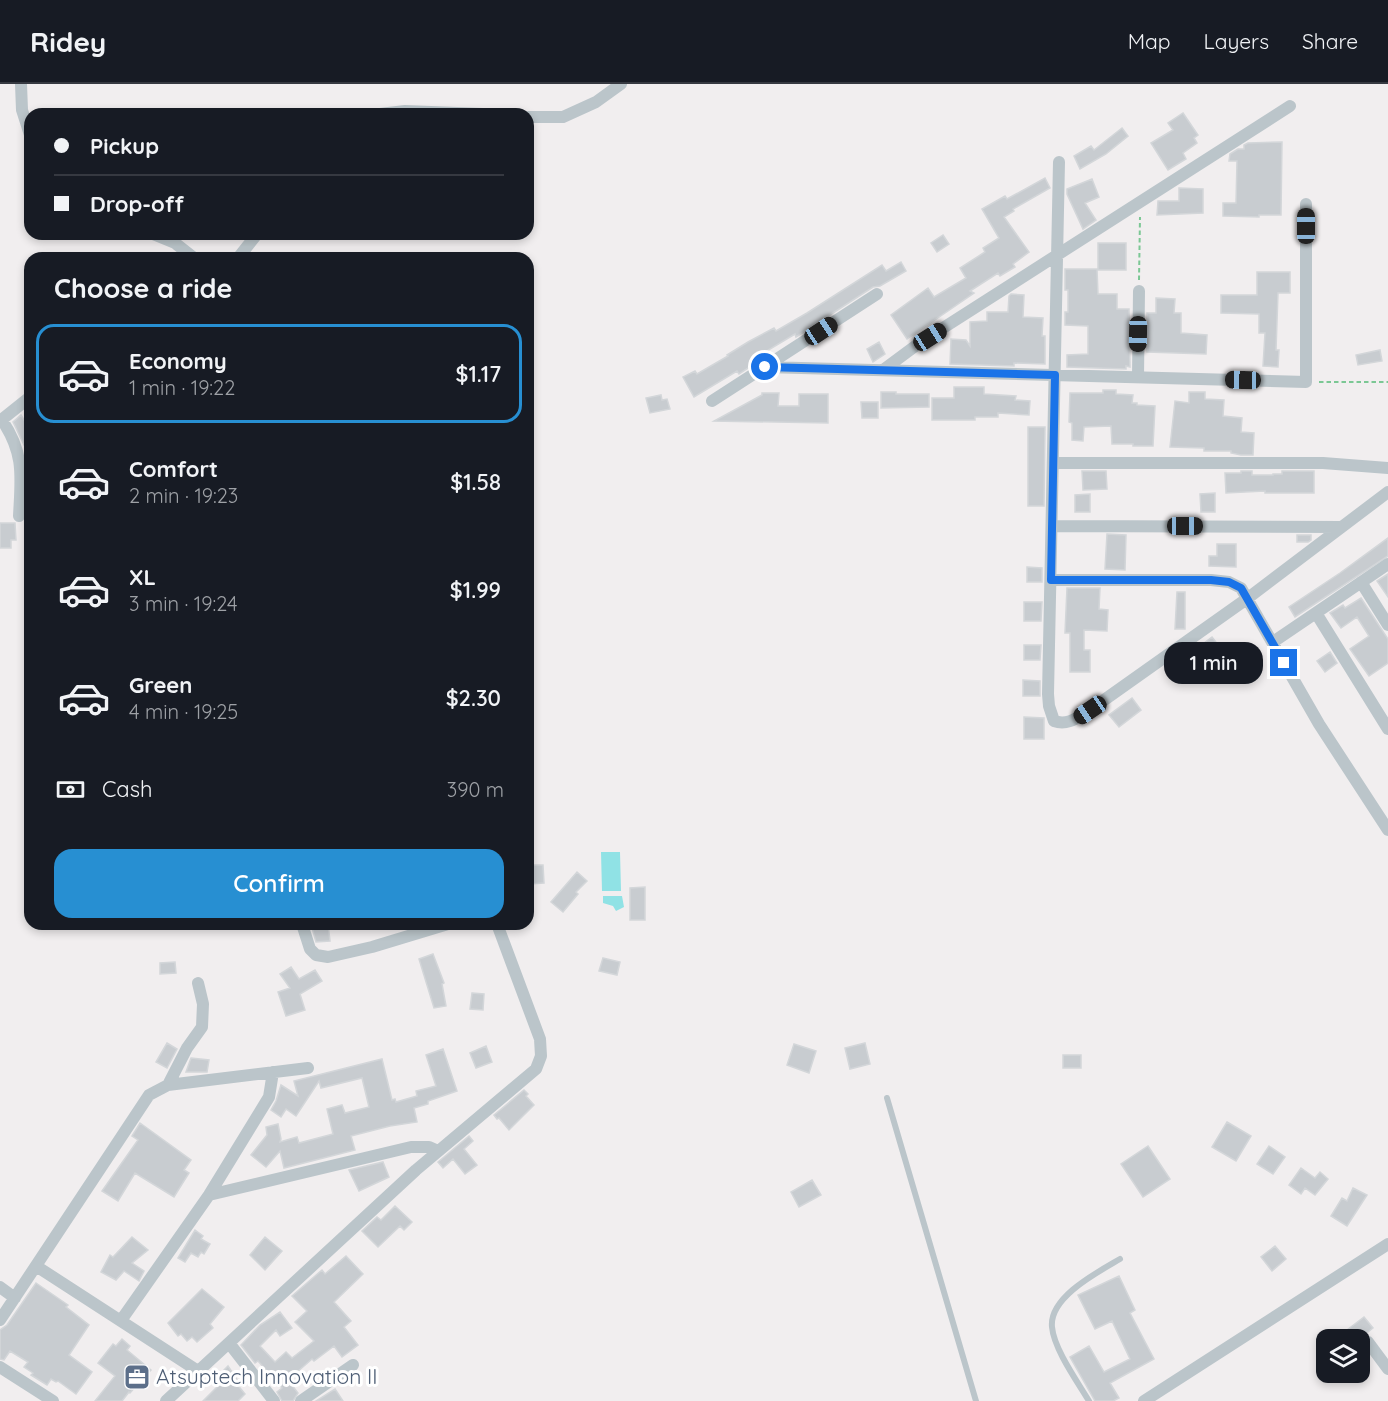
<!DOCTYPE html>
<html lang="en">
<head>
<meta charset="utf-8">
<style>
  body { margin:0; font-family:Quicksand,sans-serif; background:#20242c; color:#f1f3f6; height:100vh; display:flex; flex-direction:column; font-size:22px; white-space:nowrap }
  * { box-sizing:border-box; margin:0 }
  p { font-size:20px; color:#9ea1a6 }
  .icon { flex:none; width:33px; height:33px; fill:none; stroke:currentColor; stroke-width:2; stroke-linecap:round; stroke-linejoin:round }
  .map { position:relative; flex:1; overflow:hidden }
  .panel { position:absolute; left:24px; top:168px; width:510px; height:678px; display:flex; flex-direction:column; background:#171b24; border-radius:18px; box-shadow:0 3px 9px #0003 }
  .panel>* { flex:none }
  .guide { position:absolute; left:24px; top:24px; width:510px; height:132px; border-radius:18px; box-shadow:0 3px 9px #0003; display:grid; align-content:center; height:132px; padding:0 30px; background:#171b24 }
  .controls { position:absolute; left:1316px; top:1245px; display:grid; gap:12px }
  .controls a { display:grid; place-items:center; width:54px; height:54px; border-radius:12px; background:#171b24; box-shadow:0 3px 9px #0003; font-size:30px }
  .end { position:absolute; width:27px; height:27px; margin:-14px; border:8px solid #1a73e8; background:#fff; box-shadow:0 0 0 3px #fff }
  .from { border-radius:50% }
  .bubble { position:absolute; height:42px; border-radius:18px; background:#171b24; box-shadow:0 3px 9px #0003; font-size:20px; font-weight:600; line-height:42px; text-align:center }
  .car { position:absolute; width:18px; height:36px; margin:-18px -9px; border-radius:8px; box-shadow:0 0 4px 2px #0007; background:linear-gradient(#222 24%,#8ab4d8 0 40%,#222 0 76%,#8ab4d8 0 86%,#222 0) }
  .guide b { display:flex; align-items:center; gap:21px; height:57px; font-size:22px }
  .guide b+b { border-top:2px solid #363941 }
  .guide i { width:15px; height:15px; background:#f1f3f6 }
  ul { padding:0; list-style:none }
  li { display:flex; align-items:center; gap:18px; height:99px; margin:0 12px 9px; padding:0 18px; border:3px solid transparent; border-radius:18px }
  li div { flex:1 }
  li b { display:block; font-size:22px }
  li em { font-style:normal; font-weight:600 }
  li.current { border-color:#278fd2 }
  li>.icon { width:54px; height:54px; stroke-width:1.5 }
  h2 { padding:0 30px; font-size:27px; line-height:72px }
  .pay { display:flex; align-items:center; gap:15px; height:66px; padding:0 30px; font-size:22px }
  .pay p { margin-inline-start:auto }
  .button { display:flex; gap:12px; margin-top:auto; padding:12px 30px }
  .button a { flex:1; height:69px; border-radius:18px; background:#278fd2; color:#fff; font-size:24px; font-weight:600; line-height:69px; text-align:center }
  header { display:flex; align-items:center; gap:36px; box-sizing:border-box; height:84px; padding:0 30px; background:#171b24; border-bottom:2px solid #363941 }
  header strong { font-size:28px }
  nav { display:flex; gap:33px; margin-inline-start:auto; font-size:21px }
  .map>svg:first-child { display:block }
  .water { fill:#90e2e5 }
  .building { fill:#c8ccd0; stroke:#d3d6d9; stroke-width:1.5 }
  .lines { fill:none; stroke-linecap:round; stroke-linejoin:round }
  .path { stroke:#7bc794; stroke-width:2; stroke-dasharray:4.5 3; stroke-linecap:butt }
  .service { stroke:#bbc5ca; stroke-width:6 }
  .minor { stroke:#bbc5ca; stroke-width:12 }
  .route { stroke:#1a73e8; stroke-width:8 }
  .labels { text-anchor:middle; stroke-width:6; stroke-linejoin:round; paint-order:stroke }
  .service-label { font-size:21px; fill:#4e5e75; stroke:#fff; text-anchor:start }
</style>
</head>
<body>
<header>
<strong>Ridey</strong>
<nav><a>Map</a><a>Layers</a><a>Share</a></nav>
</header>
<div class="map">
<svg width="1388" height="1317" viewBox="0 0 1388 1317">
  <rect width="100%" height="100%" fill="#f1eeef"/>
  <path class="water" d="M 620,768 L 621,807 L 602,807 L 601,768 Z
    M 603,812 L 622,812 L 624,823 L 616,827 L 613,822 L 603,819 Z"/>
  <path class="building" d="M 1183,29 L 1198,51 L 1194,54 L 1197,59 L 1183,69 L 1186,75 L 1168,86 L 1151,59 L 1173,46 L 1168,39 Z
    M 1122,44 L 1128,52 L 1106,70 L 1080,85 L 1074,72 L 1091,62 L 1094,66 Z
    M 1282,58 L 1281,131 L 1259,131 L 1259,133 L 1223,132 L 1223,119 L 1236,119 L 1237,77 L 1229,77 L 1230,70 L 1238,65 L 1244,65 L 1244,61 L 1248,59 Z
    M 1045,94 L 1050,104 L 1013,125 L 1014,127 L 1004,133 L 1029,168 L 1013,180 L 1015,183 L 1000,192 L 998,189 L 970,207 L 974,209 L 907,255 L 891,231 L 928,204 L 934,213 L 966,194 L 960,184 L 985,168 L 983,164 L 999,154 L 982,125 L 1005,112 L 1007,115 Z
    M 1092,95 L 1099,113 L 1085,119 L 1096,136 L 1083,145 L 1067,110 L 1067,105 Z
    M 1179,104 L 1203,105 L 1203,129 L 1157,131 L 1158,117 L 1179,117 Z
    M 943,151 L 949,160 L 937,168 L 931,159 Z
    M 1098,159 L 1126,159 L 1126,186 L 1098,186 Z
    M 901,178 L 906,187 L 880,202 L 873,203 L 796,253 L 795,250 L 757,273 L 759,277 L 739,290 L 737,287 L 694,313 L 683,293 L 695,287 L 697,290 L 728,272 L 727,271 L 748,258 L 774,244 L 776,247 L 807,229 L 882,181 L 886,187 Z
    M 1065,185 L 1097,185 L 1098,210 L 1117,210 L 1117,225 L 1129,225 L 1130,283 L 1126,282 L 1126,285 L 1067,283 L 1067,271 L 1088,270 L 1088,242 L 1065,241 L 1065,228 L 1068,228 L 1068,206 L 1065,206 Z
    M 1257,188 L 1290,188 L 1290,209 L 1278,209 L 1276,266 L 1279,266 L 1278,283 L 1263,282 L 1265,249 L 1259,249 L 1259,230 L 1221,229 L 1221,211 L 1257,211 Z
    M 1011,210 L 1024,211 L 1023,233 L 1043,234 L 1042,252 L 1045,252 L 1045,280 L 1014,279 L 1014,282 L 950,280 L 951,255 L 966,256 L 970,262 L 970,238 L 987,237 L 987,228 L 1008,228 L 1009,212 Z
    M 1156,214 L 1175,215 L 1174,229 L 1181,229 L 1181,249 L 1207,251 L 1206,270 L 1147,268 L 1147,229 L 1156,229 Z
    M 879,258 L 885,270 L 873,278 L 867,265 Z
    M 1380,266 L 1382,277 L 1358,281 L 1356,271 Z
    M 954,303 L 984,303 L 984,310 L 1016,312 L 1015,316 L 1030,317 L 1029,331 L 998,329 L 998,333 L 975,333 L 975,336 L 932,336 L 932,314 L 954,314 Z
    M 1103,306 L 1116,306 L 1116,310 L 1133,311 L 1132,319 L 1137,319 L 1137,321 L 1155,322 L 1153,362 L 1133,362 L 1133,360 L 1112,360 L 1111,342 L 1084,343 L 1083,357 L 1072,356 L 1072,339 L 1069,338 L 1070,309 L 1103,309 Z
    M 881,308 L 896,308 L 896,310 L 929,310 L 929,323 L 881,324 Z
    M 1189,308 L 1205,308 L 1205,315 L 1224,316 L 1223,332 L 1242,334 L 1241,348 L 1254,349 L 1253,371 L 1241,371 L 1231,369 L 1231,367 L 1204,367 L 1204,364 L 1170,363 L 1175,317 L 1189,319 Z
    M 762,309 L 779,309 L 778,322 L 799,322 L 799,310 L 828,310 L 828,339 L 714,337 L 762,311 Z
    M 661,311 L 662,316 L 667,315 L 670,325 L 650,329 L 646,314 Z
    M 861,318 L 878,318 L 878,334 L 862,334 Z
    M 21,331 L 24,336 L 30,333 L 30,357 L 24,361 L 13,338 Z
    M 1028,343 L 1045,343 L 1044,422 L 1028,422 Z
    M 1082,387 L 1106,387 L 1107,405 L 1083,406 Z
    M 1241,387 L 1252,387 L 1252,391 L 1273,391 L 1273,390 L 1282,390 L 1282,387 L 1314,387 L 1314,409 L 1265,409 L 1265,407 L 1226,409 L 1225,389 L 1241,389 Z
    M 1215,409 L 1215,428 L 1201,428 L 1200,410 Z
    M 1090,410 L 1090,428 L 1075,428 L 1075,411 Z
    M 0,439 L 15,439 L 16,456 L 11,456 L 11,464 L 0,464 Z
    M 1107,450 L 1126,451 L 1125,486 L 1105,485 Z
    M 1297,451 L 1311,451 L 1311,456 L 1308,458 L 1297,458 Z
    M 1388,454 L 1388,472 L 1295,533 L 1289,523 L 1340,489 Z
    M 1217,460 L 1236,460 L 1236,483 L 1209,482 L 1209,472 L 1217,472 Z
    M 1027,483 L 1042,484 L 1042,498 L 1027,498 Z
    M 1388,490 L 1388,513 L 1377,497 Z
    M 1067,504 L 1100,504 L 1099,525 L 1108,526 L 1107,547 L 1084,546 L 1084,566 L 1090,566 L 1090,588 L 1070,588 L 1070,549 L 1065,549 Z
    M 1177,508 L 1185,508 L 1185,545 L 1175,545 Z
    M 1361,514 L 1388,555 L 1388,579 L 1369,592 L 1350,565 L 1369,552 L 1357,533 L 1341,544 L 1330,529 L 1343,521 L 1345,524 Z
    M 1024,518 L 1042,518 L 1041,537 L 1024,537 Z
    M 1212,553 L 1225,570 L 1206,585 L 1204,583 L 1186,599 L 1175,586 L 1189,574 L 1187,572 Z
    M 1024,561 L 1041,561 L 1040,576 L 1024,576 Z
    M 1330,568 L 1337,579 L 1325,588 L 1317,577 Z
    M 1023,596 L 1040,597 L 1040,612 L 1023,612 Z
    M 1132,614 L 1141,626 L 1119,643 L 1109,631 Z
    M 1024,633 L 1044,634 L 1044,655 L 1024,655 Z
    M 528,781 L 543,781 L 544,799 L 529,800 Z
    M 577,788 L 587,797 L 576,808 L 578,810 L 563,828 L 551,818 Z
    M 645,803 L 645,836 L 630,836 L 630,804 Z
    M 311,840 L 328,840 L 330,857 L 316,858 Z
    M 433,870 L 444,899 L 442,900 L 446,922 L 434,924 L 419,875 Z
    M 603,874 L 620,878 L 617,891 L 599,887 Z
    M 175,878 L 176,889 L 160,890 L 160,879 Z
    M 291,883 L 299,895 L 315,886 L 322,897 L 300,910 L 305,926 L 286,932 L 278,908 L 290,904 L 280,890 Z
    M 472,909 L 484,910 L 483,926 L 470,925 Z
    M 167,959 L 177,965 L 167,984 L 156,978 Z
    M 865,959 L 870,980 L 850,985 L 845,964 Z
    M 794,960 L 816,967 L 809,989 L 787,981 Z
    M 486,962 L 492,978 L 476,984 L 470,969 Z
    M 443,965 L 457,1007 L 428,1017 L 428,1020 L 414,1024 L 417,1038 L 390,1042 L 351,1052 L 355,1066 L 284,1084 L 280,1067 L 266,1083 L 251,1071 L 267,1051 L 266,1043 L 278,1040 L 281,1055 L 280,1058 L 297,1053 L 299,1059 L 333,1050 L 327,1025 L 342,1021 L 345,1029 L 369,1023 L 362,994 L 321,1004 L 319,997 L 296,1032 L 286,1025 L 281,1033 L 271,1026 L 276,1017 L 281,1001 L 298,1012 L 294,997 L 382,975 L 392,1016 L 395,1015 L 396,1018 L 417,1012 L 416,1007 L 436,1002 L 426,971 Z
    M 1063,971 L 1081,971 L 1081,984 L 1063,984 Z
    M 191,974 L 209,976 L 207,988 L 186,988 Z
    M 524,1006 L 528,1010 L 526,1012 L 534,1021 L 509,1046 L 499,1034 L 497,1035 L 494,1031 Z
    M 1227,1038 L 1251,1052 L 1236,1077 L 1212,1063 Z
    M 140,1039 L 191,1076 L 184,1086 L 189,1089 L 174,1113 L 135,1089 L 118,1117 L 102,1107 L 138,1056 L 132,1052 Z
    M 469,1052 L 473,1057 L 464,1065 L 477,1081 L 465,1090 L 453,1075 L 443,1084 L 438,1078 Z
    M 1148,1062 L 1170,1095 L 1143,1113 L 1121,1080 Z
    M 1269,1062 L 1285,1073 L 1273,1090 L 1257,1080 Z
    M 383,1078 L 389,1093 L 359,1107 L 349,1086 Z
    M 1301,1084 L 1315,1094 L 1320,1088 L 1328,1095 L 1315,1111 L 1305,1104 L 1301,1110 L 1289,1101 Z
    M 812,1096 L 821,1111 L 799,1123 L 791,1108 Z
    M 1353,1104 L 1367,1111 L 1347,1142 L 1331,1132 L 1342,1114 L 1347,1117 Z
    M 395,1122 L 412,1138 L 404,1146 L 400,1142 L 378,1163 L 362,1147 L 377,1133 L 381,1136 Z
    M 195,1146 L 203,1152 L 201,1155 L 210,1160 L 204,1170 L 201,1168 L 198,1173 L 191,1169 L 185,1178 L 178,1174 Z
    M 132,1153 L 148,1166 L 132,1179 L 144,1187 L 139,1197 L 124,1187 L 116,1196 L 101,1188 L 110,1171 L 113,1173 Z
    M 265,1153 L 282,1167 L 265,1186 L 250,1171 Z
    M 1275,1162 L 1286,1175 L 1272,1187 L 1261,1173 Z
    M 346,1172 L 363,1190 L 334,1218 L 351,1237 L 344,1243 L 358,1261 L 342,1273 L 334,1262 L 314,1277 L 312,1275 L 288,1296 L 298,1309 L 293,1317 L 282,1317 L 277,1308 L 282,1304 L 258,1277 L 255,1279 L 241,1261 L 260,1241 L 280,1228 L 292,1244 L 280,1252 L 276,1246 L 260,1262 L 275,1278 L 286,1268 L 292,1274 L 314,1257 L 295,1238 L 307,1227 L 292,1212 L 322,1186 L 325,1190 Z
    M 1119,1192 L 1135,1226 L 1130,1229 L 1154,1275 L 1110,1299 L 1119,1314 L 1113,1317 L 1095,1317 L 1070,1273 L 1089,1262 L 1104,1288 L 1130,1275 L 1112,1237 L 1095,1245 L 1078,1211 Z
    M 36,1199 L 68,1221 L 66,1223 L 89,1241 L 69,1271 L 92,1288 L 76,1310 L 58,1297 L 56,1298 L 51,1295 L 47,1301 L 31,1291 L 33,1289 L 24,1283 L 28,1278 L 10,1267 L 4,1276 L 0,1275 L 0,1246 L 7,1241 Z
    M 202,1205 L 224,1223 L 210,1240 L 213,1244 L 197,1258 L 192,1253 L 187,1257 L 181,1250 L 178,1252 L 168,1239 Z
    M 1364,1233 L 1373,1244 L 1358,1256 L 1334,1256 Z
    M 122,1255 L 130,1262 L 127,1266 L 151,1286 L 144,1293 L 147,1296 L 140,1304 L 137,1301 L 130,1309 L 129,1308 L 122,1317 L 95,1317 L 115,1292 L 98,1279 L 113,1260 L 116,1262 Z
    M 228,1282 L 238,1297 L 236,1299 L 245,1310 L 238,1317 L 203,1317 L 225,1295 L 221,1289 Z
    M 335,1305 L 343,1317 L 316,1317 Z"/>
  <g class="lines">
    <path class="path" d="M 1139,196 L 1140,133
      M 1319,298 L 1388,298"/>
    <path class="service" d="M 887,1014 L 976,1317
      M 1089,1317 C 1077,1297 1054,1265 1052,1243 C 1049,1213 1098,1188 1120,1175"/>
    <path class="minor" d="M 21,0 L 22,26 L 30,51
      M 380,30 L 405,27 L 483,30
      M 528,33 L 563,33 L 596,18 L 621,0
      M 1059,78 L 1048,610 L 1049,622 L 1054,637 C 1068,642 1078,633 1090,626 L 1248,514 L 1388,408
      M 153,150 L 175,159 L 194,174
      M 238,174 L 257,150
      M 765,283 L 1306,298 L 1306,120
      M 883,286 L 918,260 L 1290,22
      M 1138,293 L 1139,207
      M 712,317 L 877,210
      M 2,336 C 25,370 21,393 19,432
      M 0,337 L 30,313
      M 1053,379 L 1323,379 L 1388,384
      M 1052,442 L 1341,443
      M 1051,496 L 1211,496 L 1229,498 L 1241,504 L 1319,640 L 1388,746
      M 1361,498 L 1388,541
      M 1316,529 L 1388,645
      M 1273,558 L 1388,480
      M 302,840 L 310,865 L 316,871 L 328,873 L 372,863 L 448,840
      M 168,1001 L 187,964 L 202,943 L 203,920 L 198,899
      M 209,1111 L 411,1063 L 429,1063 L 438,1067
      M 36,1182 L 198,1287
      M 0,1203 L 15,1214
      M 122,1235 L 209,1111 L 269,1013 L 273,988
      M 0,1236 L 149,1011 L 168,1001 L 308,984
      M 1368,1258 L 1388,1285
      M 229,1259 L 274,1317
      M 0,1283 L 53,1317
      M 166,1317 L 416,1086 L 536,985 L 541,972 L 540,955 L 497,840
      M 301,1317 L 353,1281
      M 1144,1317 L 1388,1160"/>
  </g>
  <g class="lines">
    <path class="route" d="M 765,283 L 1055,291 L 1051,496 L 1211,496 L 1229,498 L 1241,504 L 1284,579"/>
  </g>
  <defs>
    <g id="office-square" transform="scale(1.35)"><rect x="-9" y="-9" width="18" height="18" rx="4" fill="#5c6f8a" stroke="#fff"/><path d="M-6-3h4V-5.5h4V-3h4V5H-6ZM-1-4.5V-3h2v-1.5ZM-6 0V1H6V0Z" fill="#fff"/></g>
  </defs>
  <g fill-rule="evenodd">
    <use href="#office-square" x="137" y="1293"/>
  </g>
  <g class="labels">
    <g class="service-label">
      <text x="156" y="1300">Atsuptech Innovation II</text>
    </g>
  </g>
</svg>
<div class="controls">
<a><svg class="icon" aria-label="layers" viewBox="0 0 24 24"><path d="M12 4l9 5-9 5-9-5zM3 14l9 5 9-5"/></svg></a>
</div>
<i class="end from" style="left:765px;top:283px"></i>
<i class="end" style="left:1284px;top:579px"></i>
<div class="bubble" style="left:1164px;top:558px;width:99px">1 min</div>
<i class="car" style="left:1306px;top:142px;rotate:0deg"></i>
<i class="car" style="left:821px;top:247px;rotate:57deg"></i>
<i class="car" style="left:1138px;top:250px;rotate:181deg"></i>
<i class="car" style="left:930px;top:253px;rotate:58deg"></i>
<i class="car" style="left:1243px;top:296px;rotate:271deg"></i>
<i class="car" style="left:1185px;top:442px;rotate:90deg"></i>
<i class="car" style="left:1090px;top:626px;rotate:236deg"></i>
<div class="guide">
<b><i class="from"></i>Pickup</b>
<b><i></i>Drop-off</b>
</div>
<section class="panel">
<h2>Choose a ride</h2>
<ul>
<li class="current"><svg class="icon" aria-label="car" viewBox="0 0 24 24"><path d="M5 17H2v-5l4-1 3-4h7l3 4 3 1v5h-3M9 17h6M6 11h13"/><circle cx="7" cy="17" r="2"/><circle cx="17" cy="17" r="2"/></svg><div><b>Economy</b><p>1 min · 19:22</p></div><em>$1.17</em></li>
<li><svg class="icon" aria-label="car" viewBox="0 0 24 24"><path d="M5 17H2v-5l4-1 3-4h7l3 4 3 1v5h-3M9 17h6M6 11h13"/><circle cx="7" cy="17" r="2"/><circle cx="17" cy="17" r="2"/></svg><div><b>Comfort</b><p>2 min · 19:23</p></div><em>$1.58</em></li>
<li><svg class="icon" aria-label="car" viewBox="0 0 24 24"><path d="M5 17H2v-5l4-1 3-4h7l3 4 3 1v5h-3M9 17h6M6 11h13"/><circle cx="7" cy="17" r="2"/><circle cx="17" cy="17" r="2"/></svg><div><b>XL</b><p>3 min · 19:24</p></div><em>$1.99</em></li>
<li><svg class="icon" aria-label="car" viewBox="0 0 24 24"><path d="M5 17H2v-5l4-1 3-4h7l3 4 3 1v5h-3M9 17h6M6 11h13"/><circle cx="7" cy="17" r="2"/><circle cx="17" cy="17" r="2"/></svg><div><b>Green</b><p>4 min · 19:25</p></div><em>$2.30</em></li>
</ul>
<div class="pay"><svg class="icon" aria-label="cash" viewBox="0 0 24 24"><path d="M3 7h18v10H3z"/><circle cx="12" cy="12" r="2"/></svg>Cash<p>390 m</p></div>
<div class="button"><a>Confirm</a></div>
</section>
</div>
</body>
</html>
